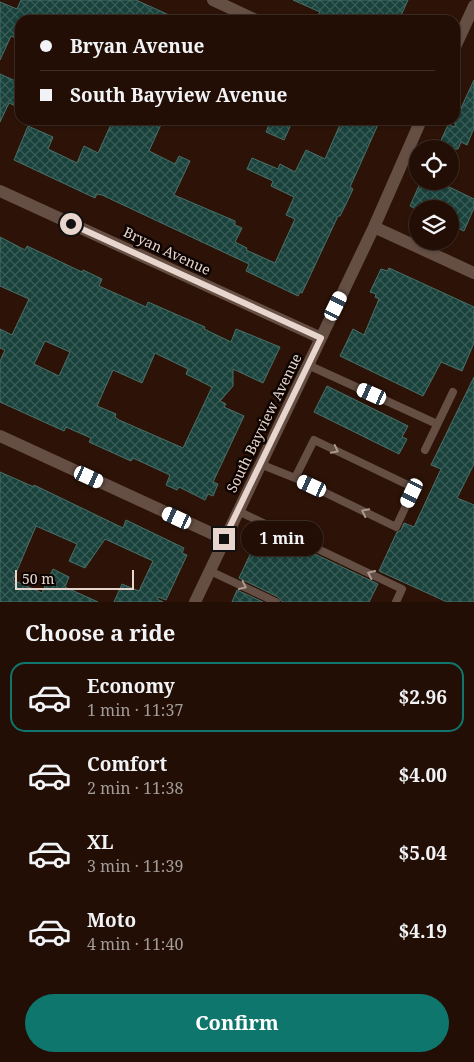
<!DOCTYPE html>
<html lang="en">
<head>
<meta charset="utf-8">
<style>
  body { margin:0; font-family:"Noto Serif",serif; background:#2e1c13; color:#f1f3f6; height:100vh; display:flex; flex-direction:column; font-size:19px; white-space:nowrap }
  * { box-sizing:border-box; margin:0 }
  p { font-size:16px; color:#a29c9a }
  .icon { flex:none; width:28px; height:28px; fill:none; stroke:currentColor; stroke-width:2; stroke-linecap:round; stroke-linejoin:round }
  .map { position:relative; height:602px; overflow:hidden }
  .side { display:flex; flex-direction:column; background:#220e05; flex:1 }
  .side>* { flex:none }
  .guide { position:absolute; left:15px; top:15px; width:445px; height:110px; border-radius:15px; box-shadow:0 1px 4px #0004,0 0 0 1px #3f2e27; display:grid; align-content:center; height:110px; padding:0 25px; background:#220e05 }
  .fabs { position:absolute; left:409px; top:140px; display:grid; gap:10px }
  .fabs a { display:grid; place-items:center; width:50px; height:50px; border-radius:50%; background:#220e05; box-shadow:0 1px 4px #0004,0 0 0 1px #3f2e27; font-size:25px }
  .scale { position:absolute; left:15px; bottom:12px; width:119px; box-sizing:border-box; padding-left:5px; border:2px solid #e8d6ce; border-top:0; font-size:14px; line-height:18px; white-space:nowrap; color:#e8d6ce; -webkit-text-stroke:4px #0d0402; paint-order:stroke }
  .end { position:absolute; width:22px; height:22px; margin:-11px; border:6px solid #e8d6ce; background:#111; box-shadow:0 0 0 2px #111 }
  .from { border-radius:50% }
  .bubble { position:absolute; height:35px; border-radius:18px; background:#220e05; box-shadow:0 1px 4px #0004,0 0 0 1px #3f2e27; font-size:16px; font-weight:700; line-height:35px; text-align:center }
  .car { position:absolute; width:15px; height:30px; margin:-15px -8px; border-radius:6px; box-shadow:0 0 4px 1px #0007; background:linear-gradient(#fff 24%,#345 0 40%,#fff 0 76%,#345 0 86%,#fff 0) }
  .guide b { display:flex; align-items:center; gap:18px; height:48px; font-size:19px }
  .guide b+b { border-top:1px solid #3f2e27 }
  .guide i { width:12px; height:12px; background:#f1f3f6 }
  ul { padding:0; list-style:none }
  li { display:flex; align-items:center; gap:15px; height:70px; margin:0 10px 8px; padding:0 15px; border:2px solid transparent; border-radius:15px }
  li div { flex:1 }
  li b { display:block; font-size:19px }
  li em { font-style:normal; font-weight:700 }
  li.current { border-color:#0f766e }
  li>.icon { width:45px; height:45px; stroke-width:1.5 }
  h2 { padding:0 25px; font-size:22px; line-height:60px }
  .button { display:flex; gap:10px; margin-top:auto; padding:10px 25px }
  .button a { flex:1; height:58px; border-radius:30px; background:#0f766e; color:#fff; font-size:20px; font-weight:700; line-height:58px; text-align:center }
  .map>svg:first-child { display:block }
  .building { fill:url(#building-cross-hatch); stroke:#487069; fill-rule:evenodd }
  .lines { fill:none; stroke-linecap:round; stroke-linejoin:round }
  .service { stroke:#654f44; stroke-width:8 }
  .minor { stroke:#654f44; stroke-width:12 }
  .oneway { stroke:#ad9990 }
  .route { stroke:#e8d6ce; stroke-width:6 }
  .labels { text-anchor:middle; stroke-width:5; stroke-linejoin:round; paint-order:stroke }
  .street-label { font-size:14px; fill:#e8d6ce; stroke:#0d0402 }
</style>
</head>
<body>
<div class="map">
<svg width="474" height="602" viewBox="0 0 474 602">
  <defs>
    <pattern id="building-cross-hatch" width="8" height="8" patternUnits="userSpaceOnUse" patternTransform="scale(1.25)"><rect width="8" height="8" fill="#19423c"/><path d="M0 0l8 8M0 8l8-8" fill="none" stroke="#3a5d57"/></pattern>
  </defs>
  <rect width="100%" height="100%" fill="#2d1307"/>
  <path class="building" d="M 21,0 L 136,0 L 180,20 L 20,20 L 20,40 L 11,36 L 0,60 L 0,2 L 17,9 Z
    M 293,0 L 408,0 L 399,20 L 386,20 L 374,15 L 372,20 L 329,20 L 318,15 L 320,12 Z
    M 0,74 L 20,83 L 20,108 L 9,103 L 0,122 Z
    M 474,80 L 474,128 L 467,145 L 461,142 L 458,149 L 437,149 L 448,125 L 455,127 L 455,121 Z
    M 113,120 L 163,120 L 149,151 L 175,164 L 179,156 L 190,161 L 174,195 L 235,221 L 235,225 L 242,228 L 235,242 L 247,248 L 246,250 L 275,263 L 295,219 L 286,215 L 294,197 L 271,186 L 273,181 L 247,169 L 252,158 L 278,169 L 280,164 L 295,172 L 306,150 L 325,159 L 342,120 L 380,120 L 350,187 L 353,189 L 346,204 L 340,216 L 338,216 L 302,293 L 300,292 L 298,296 L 246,271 L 249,264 L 102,195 L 97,194 L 95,198 L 14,160 L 28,126 L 53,137 L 48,149 L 77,163 L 84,146 L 98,153 Z
    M 271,120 L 293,120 L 284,140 L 266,132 Z
    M 421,181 L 444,181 L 443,184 L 474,199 L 474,208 L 464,231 L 450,225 L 450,209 L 416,209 L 410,206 Z
    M 0,237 L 25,250 L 27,246 L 82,272 L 83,270 L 102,279 L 99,286 L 146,307 L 148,302 L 205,327 L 204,329 L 231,342 L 236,329 L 280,347 L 263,383 L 233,369 L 233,386 L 220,401 L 226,404 L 224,407 L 244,416 L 213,482 L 218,484 L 213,496 L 208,494 L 205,500 L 179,487 L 177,490 L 166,485 L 170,475 L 133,458 L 131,461 L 89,442 L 91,438 L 66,427 L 64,431 L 0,402 L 0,361 L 5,350 L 0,348 L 0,329 L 12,335 L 29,299 L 0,286 ZM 45,341 L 70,352 L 59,376 L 34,364 ZM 155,353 L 188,369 L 186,374 L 212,387 L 183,448 L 119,420 L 115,417 L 116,414 L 97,406 L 113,370 L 142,383 Z
    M 389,268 L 474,307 L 474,343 L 462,371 L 441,362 L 423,396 L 340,356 L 353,329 L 364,335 L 379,299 L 375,297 L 376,294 L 370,292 L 381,269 L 387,271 Z
    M 474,377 L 474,464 L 457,498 L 474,505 L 474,602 L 447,602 L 379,571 L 397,532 L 401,530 L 404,523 L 414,527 L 441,469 L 431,465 Z
    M 327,386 L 408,426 L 402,437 L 407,439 L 399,454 L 314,412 Z
    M 0,472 L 34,487 L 34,485 L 123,528 L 126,520 L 184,548 L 182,553 L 187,555 L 166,600 L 158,597 L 157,599 L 163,602 L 114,602 L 122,584 L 139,591 L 153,561 L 105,539 L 85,568 L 69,561 L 77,544 L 36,526 L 13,580 L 42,593 L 53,569 L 69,577 L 65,587 L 98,602 L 0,602 Z
    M 262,529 L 378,584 L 369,602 L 282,602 L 278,597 L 239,578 Z
    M 237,590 L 263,602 L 232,602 Z"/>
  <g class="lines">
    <path class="service" d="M 308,365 L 437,424
      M 425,450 L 453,392
      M 260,464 L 295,478 L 396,527 L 412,493 L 410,486 L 314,440 L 295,478
      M 238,511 L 402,589 L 396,602
      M 210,571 L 276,602"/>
    <path class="minor" d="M 213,0 L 256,20
      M 455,47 L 474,6
      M 0,191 L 321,338
      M 374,227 L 474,273
      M 0,436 L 224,539
      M 195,602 L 374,227 L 421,120"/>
  </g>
  <defs><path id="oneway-chevron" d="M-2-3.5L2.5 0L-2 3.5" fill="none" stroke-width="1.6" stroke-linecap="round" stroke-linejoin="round" transform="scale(1.25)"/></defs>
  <g class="oneway">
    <use href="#oneway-chevron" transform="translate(335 450) rotate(26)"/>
    <use href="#oneway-chevron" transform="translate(365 512) rotate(-154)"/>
    <use href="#oneway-chevron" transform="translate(371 574) rotate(-155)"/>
    <use href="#oneway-chevron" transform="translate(243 586) rotate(25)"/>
  </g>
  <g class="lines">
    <path class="route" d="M 71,224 L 321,338 L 224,539"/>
  </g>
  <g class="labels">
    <g class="street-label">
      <text transform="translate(167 251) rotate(25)" y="5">Bryan Avenue</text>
      <text transform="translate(264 423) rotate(-64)" y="5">South Bayview Avenue</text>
    </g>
  </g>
</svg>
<div class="fabs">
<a><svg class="icon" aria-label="locate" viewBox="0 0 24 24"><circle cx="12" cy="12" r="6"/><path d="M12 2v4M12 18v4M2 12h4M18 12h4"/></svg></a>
<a><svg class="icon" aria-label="layers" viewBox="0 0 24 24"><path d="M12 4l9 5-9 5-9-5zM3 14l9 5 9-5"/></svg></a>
</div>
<div class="scale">50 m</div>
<i class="end from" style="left:71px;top:224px"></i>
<i class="end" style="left:224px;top:539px"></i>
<div class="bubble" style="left:241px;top:521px;width:82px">1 min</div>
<i class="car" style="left:336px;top:306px;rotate:26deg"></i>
<i class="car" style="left:372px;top:394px;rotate:294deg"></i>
<i class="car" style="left:89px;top:477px;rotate:115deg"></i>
<i class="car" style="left:312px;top:486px;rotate:295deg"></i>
<i class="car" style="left:412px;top:493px;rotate:206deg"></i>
<i class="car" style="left:177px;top:518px;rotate:295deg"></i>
<div class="guide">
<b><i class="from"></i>Bryan Avenue</b>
<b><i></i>South Bayview Avenue</b>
</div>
</div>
<section class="side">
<h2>Choose a ride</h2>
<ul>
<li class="current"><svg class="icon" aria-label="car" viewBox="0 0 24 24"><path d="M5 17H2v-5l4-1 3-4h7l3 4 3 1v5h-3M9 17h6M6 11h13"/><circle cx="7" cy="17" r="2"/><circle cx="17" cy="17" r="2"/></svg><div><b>Economy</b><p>1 min · 11:37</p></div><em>$2.96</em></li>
<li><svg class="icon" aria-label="car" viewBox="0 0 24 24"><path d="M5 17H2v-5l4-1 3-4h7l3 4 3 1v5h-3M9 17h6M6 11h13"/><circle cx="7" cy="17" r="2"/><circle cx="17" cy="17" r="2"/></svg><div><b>Comfort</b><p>2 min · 11:38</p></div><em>$4.00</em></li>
<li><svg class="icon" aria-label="car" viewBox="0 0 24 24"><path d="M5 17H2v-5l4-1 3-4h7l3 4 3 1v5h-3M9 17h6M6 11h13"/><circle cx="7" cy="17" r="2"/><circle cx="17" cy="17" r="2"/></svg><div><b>XL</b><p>3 min · 11:39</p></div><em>$5.04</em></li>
<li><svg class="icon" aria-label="car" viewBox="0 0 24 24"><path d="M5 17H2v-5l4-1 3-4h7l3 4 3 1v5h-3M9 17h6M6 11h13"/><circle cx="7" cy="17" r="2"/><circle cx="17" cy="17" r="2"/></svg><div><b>Moto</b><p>4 min · 11:40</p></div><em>$4.19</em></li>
</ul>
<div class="button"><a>Confirm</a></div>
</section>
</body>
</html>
